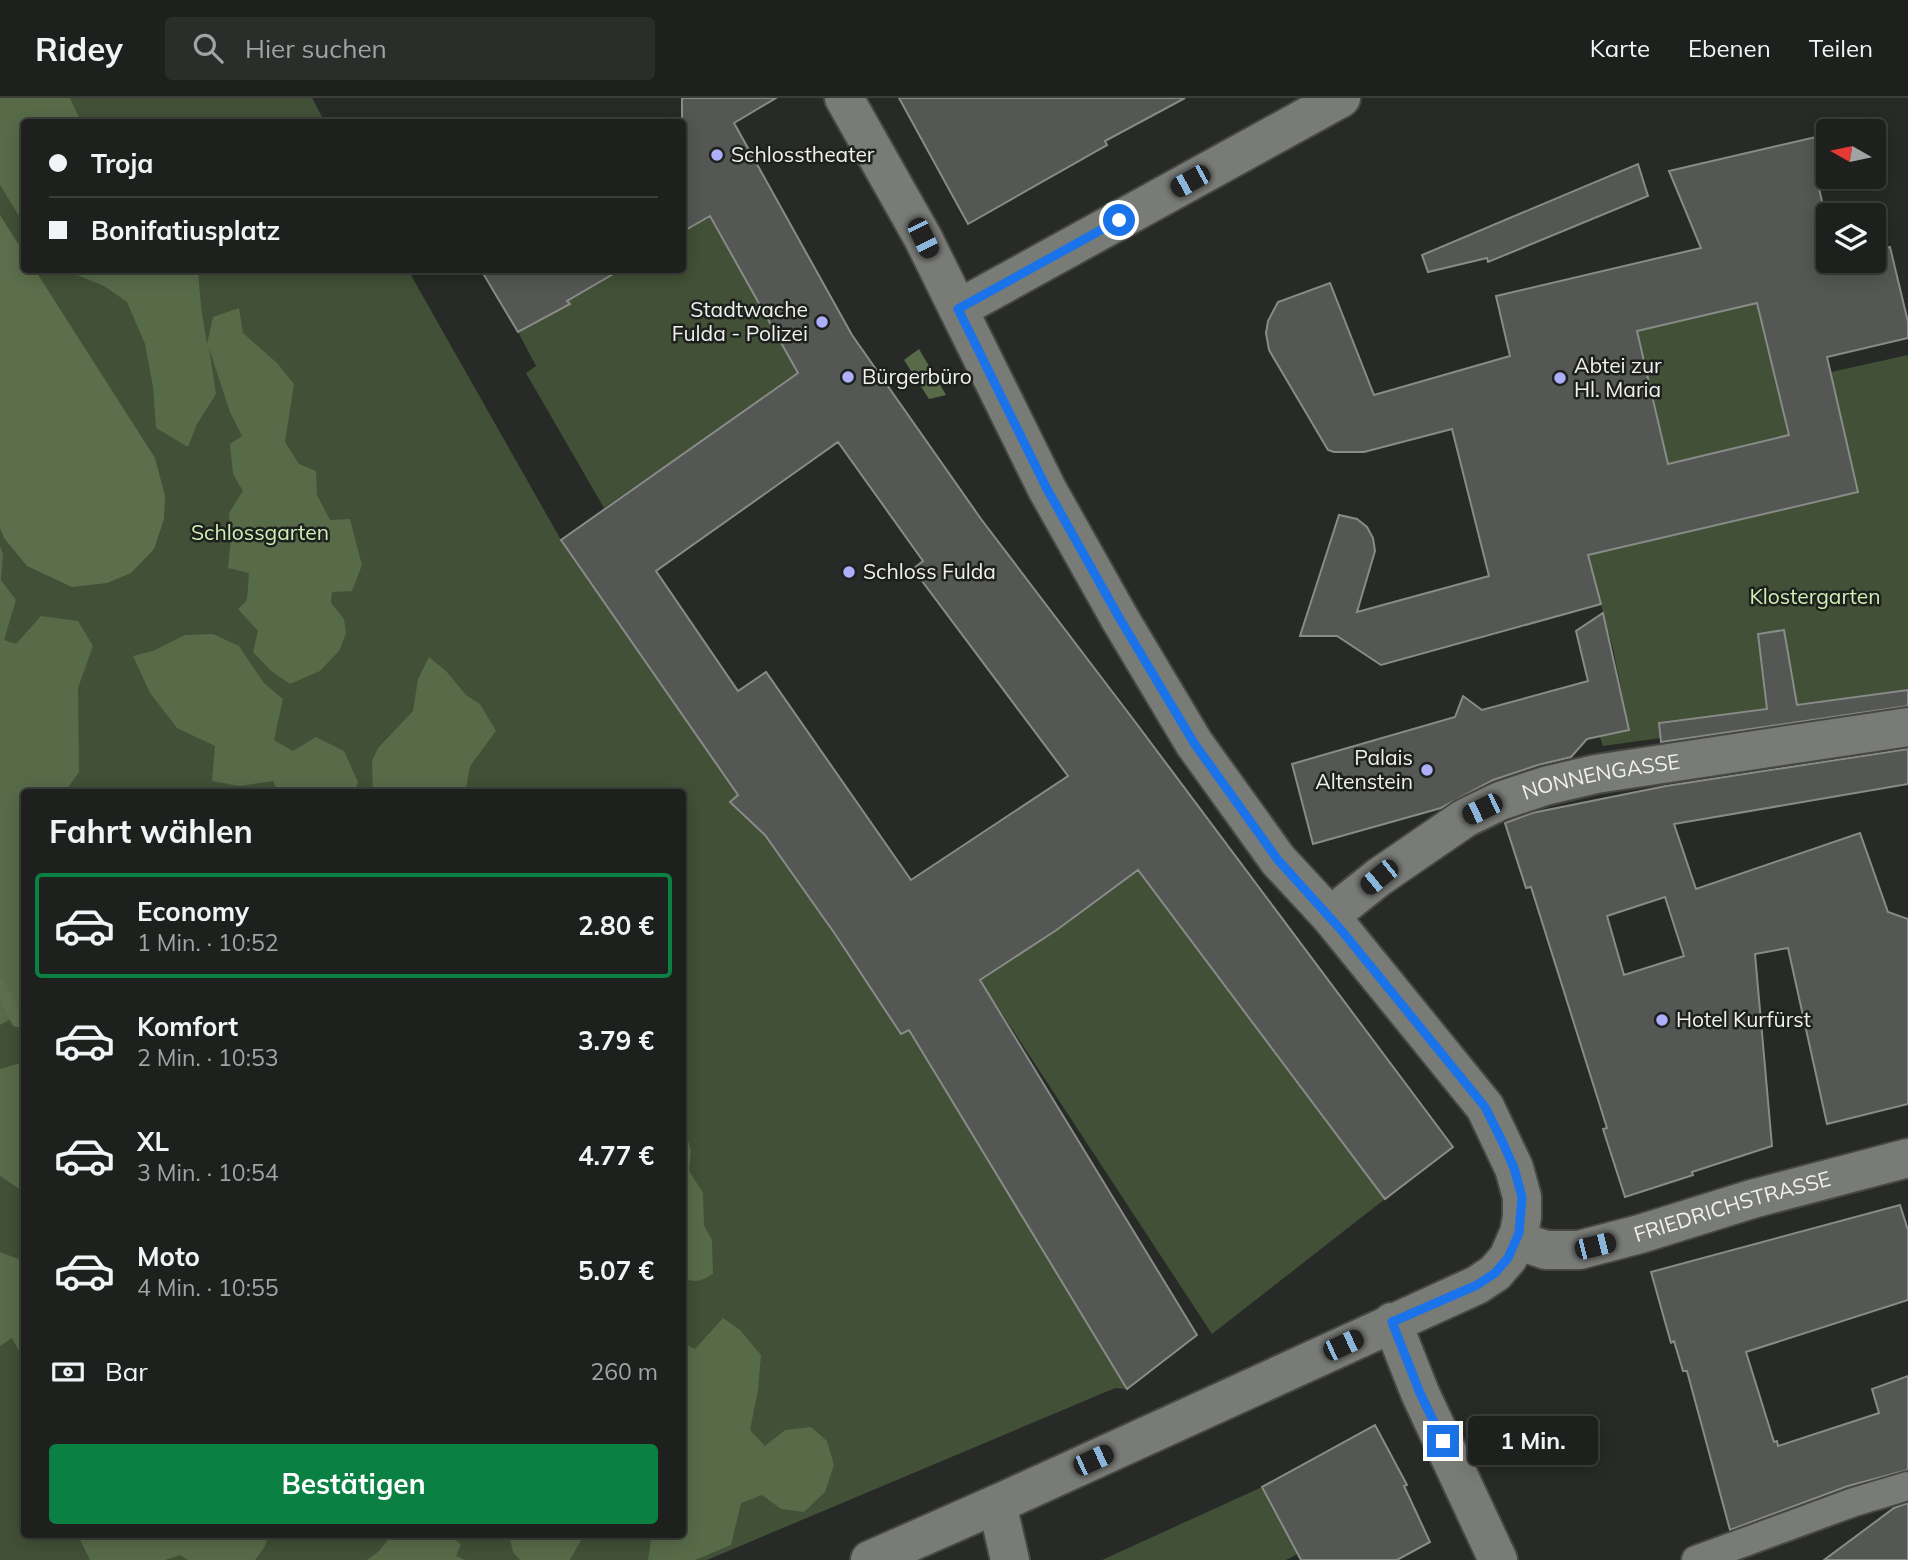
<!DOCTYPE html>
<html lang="de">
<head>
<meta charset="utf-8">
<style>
  body { margin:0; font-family:Mulish,sans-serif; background:#2b2d2a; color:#f1f3f6; height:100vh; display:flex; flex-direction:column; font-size:26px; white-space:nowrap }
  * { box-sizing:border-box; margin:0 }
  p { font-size:23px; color:#a1a3a4 }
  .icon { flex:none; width:38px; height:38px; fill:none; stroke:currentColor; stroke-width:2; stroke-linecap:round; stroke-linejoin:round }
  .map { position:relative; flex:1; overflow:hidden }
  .drawer { position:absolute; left:21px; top:691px; width:665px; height:749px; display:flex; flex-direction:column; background:#1e201d; border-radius:7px; box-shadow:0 4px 18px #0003,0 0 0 2px #3c3e3b }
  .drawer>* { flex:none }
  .top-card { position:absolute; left:21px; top:21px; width:665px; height:154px; border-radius:7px; box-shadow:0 4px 18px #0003,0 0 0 2px #3c3e3b; display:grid; align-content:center; height:154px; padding:0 28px; background:#1e201d }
  .needle { width:46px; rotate:279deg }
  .fabs { position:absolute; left:1816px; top:21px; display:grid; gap:14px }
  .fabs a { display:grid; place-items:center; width:70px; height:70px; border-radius:7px; background:#1e201d; box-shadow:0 4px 18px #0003,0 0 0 2px #3c3e3b; font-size:35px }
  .end { position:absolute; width:32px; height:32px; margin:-16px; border:9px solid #1a73e8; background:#fff; box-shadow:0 0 0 4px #fff }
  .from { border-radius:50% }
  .bubble { position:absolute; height:49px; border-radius:7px; background:#1e201d; box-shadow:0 4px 18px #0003,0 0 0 2px #3c3e3b; font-size:23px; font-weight:700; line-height:49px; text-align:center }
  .car { position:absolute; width:21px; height:42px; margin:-21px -10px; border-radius:9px; box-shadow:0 0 5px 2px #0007; background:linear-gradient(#222 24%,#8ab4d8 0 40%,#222 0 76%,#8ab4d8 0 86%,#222 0) }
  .top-card b { display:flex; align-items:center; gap:24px; height:66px; font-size:26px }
  .top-card b+b { border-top:2px solid #3c3e3b }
  .top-card i { width:18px; height:18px; background:#f1f3f6 }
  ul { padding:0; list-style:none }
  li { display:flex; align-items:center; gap:21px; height:105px; margin:0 14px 10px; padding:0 14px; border:4px solid transparent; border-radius:7px }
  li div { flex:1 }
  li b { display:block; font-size:26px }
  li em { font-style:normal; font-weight:700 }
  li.current { border-color:#0b8043 }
  li>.icon { width:63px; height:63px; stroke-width:1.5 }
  h2 { padding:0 28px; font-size:32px; line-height:84px }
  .pay { display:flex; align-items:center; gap:18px; height:77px; padding:0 28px; font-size:26px }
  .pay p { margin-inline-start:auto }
  .primary-button { display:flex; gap:14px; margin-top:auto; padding:14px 28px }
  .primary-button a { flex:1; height:80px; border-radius:7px; background:#0b8043; color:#fff; font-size:28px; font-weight:700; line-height:80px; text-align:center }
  header { display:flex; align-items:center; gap:42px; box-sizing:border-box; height:98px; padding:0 35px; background:#1e201d; border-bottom:2px solid #3c3e3b }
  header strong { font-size:33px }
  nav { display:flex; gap:38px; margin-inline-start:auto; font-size:24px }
  .search { width:490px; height:63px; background:#2b2d2a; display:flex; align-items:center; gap:18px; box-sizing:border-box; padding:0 24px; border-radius:7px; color:#a1a3a4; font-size:26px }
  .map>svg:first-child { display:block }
  .green { fill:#415036; fill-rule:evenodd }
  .forest { fill:#576b49 }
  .water { fill:#5c6f4d }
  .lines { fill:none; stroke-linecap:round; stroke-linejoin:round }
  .stream { stroke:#5c6f4d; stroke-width:12 }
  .building { fill:#545753; stroke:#888b87; stroke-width:2; fill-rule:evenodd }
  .pedestrian-casing { stroke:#474846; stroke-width:32 }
  .minor-casing { stroke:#474846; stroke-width:42 }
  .tertiary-casing { stroke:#474846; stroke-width:42 }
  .pedestrian { stroke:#797b77; stroke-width:28 }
  .minor { stroke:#797b77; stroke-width:38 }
  .tertiary { stroke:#797b77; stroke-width:38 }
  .route { stroke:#1a73e8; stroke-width:9 }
  .poi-dot { fill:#adaffb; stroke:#1e201d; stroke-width:2.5 }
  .labels { text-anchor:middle; stroke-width:5; stroke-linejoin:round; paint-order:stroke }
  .poi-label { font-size:21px; fill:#f0f1ef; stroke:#1e201d; text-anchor:start }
  .park-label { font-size:21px; fill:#cef0b5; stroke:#1e201d }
  .street-label { font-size:21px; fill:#f0f1ef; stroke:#1e201d }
</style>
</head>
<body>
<header>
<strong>Ridey</strong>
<div class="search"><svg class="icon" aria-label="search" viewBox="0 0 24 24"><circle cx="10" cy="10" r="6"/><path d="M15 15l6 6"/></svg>Hier suchen</div>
<nav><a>Karte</a><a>Ebenen</a><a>Teilen</a></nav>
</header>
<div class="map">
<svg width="1908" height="1462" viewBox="0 0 1908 1462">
  <rect width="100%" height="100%" fill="#282a27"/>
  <path class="green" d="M 0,0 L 312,0 L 325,24 L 24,24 L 24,172 L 408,172 L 561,442 L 738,697 L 731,705 L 765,737 L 835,836 L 901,936 L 909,932 L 1127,1291 L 1116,1290 L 1108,1293 L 707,1462 L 0,1462 ZM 24,695 L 682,695 L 682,1437 L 24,1437 Z
    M 709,118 L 798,275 L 604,410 L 526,275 L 536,268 L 518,234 L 569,206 L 567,203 L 620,172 L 682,172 L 683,134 Z
    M 1757,205 L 1789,337 L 1653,369 L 1647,341 L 1662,337 L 1644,260 L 1624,236 Z
    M 1908,257 L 1908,593 L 1797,607 L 1765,594 L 1767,611 L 1659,625 L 1661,640 L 1603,648 L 1600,639 L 1629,632 L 1614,555 L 1588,457 L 1858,394 L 1831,274 Z
    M 1138,772 L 1385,1101 L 1212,1236 L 980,882 L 1058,831 Z
    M 1262,1389 L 1293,1448 L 1303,1453 L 1286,1462 L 1102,1462 Z"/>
  <path class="forest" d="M 0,0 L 70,0 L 81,24 L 24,24 L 24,126 L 0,87 Z
    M 65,172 L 198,172 L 201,209 L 207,246 L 213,219 L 239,210 L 243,235 L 277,265 L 294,286 L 285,344 L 299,366 L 316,373 L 317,397 L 330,422 L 350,421 L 362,467 L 352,493 L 332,494 L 331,505 L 344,521 L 346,536 L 339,553 L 320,573 L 290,586 L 271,573 L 253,554 L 258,533 L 238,511 L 247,502 L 249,475 L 228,470 L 231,439 L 229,415 L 243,393 L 233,376 L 230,346 L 242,338 L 230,314 L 209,250 L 216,296 L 197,326 L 188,349 L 156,330 L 153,289 L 145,246 L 127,204 L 104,188 Z
    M 919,251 L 946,297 L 929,301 L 904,262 Z
    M 0,448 L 3,456 L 1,482 L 16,502 L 4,542 L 16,546 L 41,518 L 78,523 L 93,548 L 78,590 L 79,674 L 64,695 L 24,695 L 24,914 L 0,927 Z
    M 213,536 L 239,548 L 264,585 L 283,601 L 274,642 L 293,653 L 316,639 L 344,653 L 358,684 L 354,695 L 279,695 L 273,683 L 239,688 L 212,683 L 215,648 L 177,630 L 150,595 L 133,558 L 153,553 L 185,537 Z
    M 429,559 L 446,573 L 466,597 L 480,606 L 496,633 L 470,668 L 466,691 L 462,695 L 373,695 L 372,663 L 378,650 L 413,613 L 418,581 Z
    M 24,964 L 24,1094 L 0,1078 L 0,971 Z
    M 683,1028 L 691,1052 L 689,1073 L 703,1095 L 704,1128 L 712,1142 L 713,1176 C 702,1183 694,1186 683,1179 Z
    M 0,1154 L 21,1162 L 24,1156 L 24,1262 L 12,1240 L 0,1248 Z
    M 723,1220 L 740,1232 L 761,1257 L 758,1292 L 750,1332 L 765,1348 L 785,1332 L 811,1329 L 827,1343 L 834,1367 L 825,1394 L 804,1414 L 781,1411 L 762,1397 L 741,1405 L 731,1447 L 695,1462 L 648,1462 L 651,1442 L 649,1437 L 682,1437 L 683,1245 L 695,1251 Z
    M 78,1437 L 269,1437 L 264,1450 L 255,1462 L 188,1462 L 180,1457 L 165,1462 L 90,1462 Z
    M 392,1437 L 448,1437 L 461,1446 L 456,1458 L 465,1462 L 367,1462 L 378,1454 Z
    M 509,1437 L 584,1437 L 570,1462 L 520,1462 L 513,1454 Z"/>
  <path class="water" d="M 0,117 L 24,155 L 24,172 L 35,172 L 155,360 L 165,398 L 164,421 L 154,451 L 131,475 L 107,485 L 72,489 L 27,468 L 4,440 L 0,430 Z"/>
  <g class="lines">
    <path class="stream" d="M 0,887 L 17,923"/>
  </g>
  <path class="building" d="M 682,0 L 776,0 L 734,25 L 852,237 L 981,421 L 1136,625 L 1453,1049 L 1385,1101 L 1138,772 L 1058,831 L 980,882 L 1197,1237 L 1127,1291 L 909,932 L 901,936 L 835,836 L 765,737 L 730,704 L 738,697 L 561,442 L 798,275 L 710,118 L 682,134 ZM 838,344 L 923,463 L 913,471 L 1068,678 L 911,782 L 766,574 L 738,593 L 656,473 Z
    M 899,0 L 1185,0 L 1105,43 L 1107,47 L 968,126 Z
    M 1829,36 L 1829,79 L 1848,79 L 1818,86 L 1829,134 L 1829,163 L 1874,163 L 1874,153 L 1890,149 L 1908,224 L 1908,240 L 1827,259 L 1858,394 L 1588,457 L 1601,506 L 1381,567 L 1337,538 L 1300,538 L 1339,417 L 1357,421 L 1367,429 L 1373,440 L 1375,453 L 1357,514 L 1489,478 L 1452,331 L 1364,354 L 1334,354 L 1328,352 L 1269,252 L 1266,235 L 1268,223 L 1278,204 L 1330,185 L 1374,297 L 1510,258 L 1496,198 L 1701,150 L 1669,73 ZM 1757,205 L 1789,337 L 1668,366 L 1637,233 Z
    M 1638,66 L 1648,98 L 1488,164 L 1487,160 L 1428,174 L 1422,157 Z
    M 481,172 L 620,172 L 567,203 L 570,206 L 518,234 Z
    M 1603,515 L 1629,632 L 1587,641 L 1571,659 L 1538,667 L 1493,682 L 1441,710 L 1313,746 L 1292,666 L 1455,619 L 1463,598 L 1482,612 L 1588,583 L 1576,533 Z
    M 1784,532 L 1797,607 L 1908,592 L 1908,608 L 1661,644 L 1659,625 L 1767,611 L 1758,536 Z
    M 1908,651 L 1908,686 L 1674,726 L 1696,791 L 1860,735 L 1888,814 L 1908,821 L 1908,1006 L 1827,1026 L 1788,850 L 1755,856 L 1772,1048 L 1692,1074 L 1693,1077 L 1625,1099 L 1603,1031 L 1607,1030 L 1531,789 L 1526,790 L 1505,725 L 1532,715 L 1666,688 ZM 1665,799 L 1684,858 L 1624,877 L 1607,818 Z
    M 1900,1107 L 1908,1132 L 1908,1202 L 1746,1254 L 1774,1344 L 1777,1343 L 1778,1348 L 1879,1315 L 1872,1291 L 1908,1278 L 1908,1372 L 1848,1388 L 1730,1432 L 1687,1273 L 1683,1273 L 1674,1243 L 1671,1245 L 1651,1174 Z
    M 1375,1327 L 1407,1387 L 1404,1388 L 1430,1444 L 1397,1462 L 1301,1462 L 1262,1389 Z
    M 1908,1405 L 1908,1462 L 1824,1462 L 1894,1410 Z"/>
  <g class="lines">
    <g class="pedestrian-casing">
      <path id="pedestrian" d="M 1696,1462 L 1854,1404 L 1908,1388"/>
    </g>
    <g class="minor-casing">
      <g id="minor">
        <path d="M 958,211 L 1341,0"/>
        <path id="s1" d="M 1330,818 L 1379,779 L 1465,720 L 1500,703 L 1545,688 L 1596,676 L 1908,629"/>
        <path id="s2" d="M 1516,1142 L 1546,1152 L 1579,1152 L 1640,1136 L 1752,1101 L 1908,1060"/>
        <path d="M 1392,1224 L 1420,1295 L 1498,1462"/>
        <path d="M 870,1462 L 997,1406"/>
      </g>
    </g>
    <g class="tertiary-casing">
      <path id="tertiary" d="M 844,0 L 923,140 L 1047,391 L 1120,521 L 1194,645 L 1278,762 L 1330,818 L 1485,1009 L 1514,1070 L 1522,1099 L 1522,1119 L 1519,1135 L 1508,1160 L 1495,1175 L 1477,1187 L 997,1406 L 1010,1462"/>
    </g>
    <use href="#pedestrian" class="pedestrian"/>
    <use href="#minor" class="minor"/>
    <use href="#tertiary" class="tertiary"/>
  </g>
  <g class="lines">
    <path class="route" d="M 1119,122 L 958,211 L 1047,391 L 1120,521 L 1194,645 L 1278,762 L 1342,833 L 1485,1009 L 1503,1045 L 1514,1070 L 1522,1099 L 1519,1135 L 1508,1160 L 1495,1175 L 1477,1187 L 1392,1224 L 1420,1295 L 1443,1343"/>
  </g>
  <g class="poi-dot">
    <circle cx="717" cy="57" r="7"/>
    <circle cx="822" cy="224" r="7"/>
    <circle cx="848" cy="279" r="7"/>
    <circle cx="1560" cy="280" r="7"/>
    <circle cx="849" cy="474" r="7"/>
    <circle cx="1427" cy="672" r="7"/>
    <circle cx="1662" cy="922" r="7"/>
  </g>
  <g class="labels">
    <g class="poi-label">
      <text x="731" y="64">Schlosstheater</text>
      <text x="808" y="219" text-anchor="end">Stadtwache<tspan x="808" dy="24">Fulda - Polizei</tspan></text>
      <text x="1574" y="275">Abtei zur<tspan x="1574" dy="24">Hl. Maria</tspan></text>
      <text x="862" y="286">Bürgerbüro</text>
      <text x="863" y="481">Schloss Fulda</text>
      <text x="1413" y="667" text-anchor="end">Palais<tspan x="1413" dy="24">Altenstein</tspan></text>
      <text x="1676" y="929">Hotel Kurfürst</text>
    </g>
    <g class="park-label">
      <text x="260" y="442">Schlossgarten</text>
      <text x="1815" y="506">Klostergarten</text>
    </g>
    <g class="street-label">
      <text dy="7" stroke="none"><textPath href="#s1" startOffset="310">NONNENGASSE</textPath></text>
      <text dy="7" stroke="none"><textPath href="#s2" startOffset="224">FRIEDRICHSTRASSE</textPath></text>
    </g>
  </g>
</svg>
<div class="fabs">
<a><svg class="needle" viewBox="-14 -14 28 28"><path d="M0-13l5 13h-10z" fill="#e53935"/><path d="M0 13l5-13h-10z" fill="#a1a3a4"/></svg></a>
<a><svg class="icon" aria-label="layers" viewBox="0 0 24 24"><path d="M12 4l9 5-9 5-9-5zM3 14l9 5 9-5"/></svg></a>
</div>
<i class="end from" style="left:1119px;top:122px"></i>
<i class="end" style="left:1443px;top:1343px"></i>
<div class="bubble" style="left:1468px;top:1318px;width:130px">1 Min.</div>
<i class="car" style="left:1190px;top:83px;rotate:241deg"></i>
<i class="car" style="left:923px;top:140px;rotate:154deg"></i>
<i class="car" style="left:1482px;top:711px;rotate:244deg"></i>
<i class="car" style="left:1379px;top:779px;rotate:231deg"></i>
<i class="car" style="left:1595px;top:1148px;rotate:76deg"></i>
<i class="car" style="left:1343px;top:1247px;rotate:65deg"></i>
<i class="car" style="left:1093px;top:1362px;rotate:65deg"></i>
<div class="top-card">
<b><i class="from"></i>Troja</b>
<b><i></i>Bonifatiusplatz</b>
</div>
<section class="drawer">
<h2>Fahrt wählen</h2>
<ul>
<li class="current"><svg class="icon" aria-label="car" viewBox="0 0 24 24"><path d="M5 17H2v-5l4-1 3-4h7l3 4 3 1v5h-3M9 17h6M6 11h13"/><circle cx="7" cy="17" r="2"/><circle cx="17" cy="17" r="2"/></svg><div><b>Economy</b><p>1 Min. · 10:52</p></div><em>2.80 €</em></li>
<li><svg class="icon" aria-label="car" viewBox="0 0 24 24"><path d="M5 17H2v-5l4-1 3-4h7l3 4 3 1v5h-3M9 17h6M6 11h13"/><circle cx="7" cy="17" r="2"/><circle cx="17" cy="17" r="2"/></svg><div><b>Komfort</b><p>2 Min. · 10:53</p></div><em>3.79 €</em></li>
<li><svg class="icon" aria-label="car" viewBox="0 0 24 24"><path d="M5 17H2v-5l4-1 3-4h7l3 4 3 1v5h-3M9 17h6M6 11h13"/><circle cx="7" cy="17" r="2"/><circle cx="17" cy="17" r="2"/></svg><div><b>XL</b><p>3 Min. · 10:54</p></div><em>4.77 €</em></li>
<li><svg class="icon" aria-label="car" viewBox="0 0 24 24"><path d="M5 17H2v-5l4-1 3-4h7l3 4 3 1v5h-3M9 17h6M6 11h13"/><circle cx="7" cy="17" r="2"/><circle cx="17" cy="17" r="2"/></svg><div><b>Moto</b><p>4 Min. · 10:55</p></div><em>5.07 €</em></li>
</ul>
<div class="pay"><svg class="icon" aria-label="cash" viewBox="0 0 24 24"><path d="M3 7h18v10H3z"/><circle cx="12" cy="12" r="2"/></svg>Bar<p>260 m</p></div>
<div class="primary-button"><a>Bestätigen</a></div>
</section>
</div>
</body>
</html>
